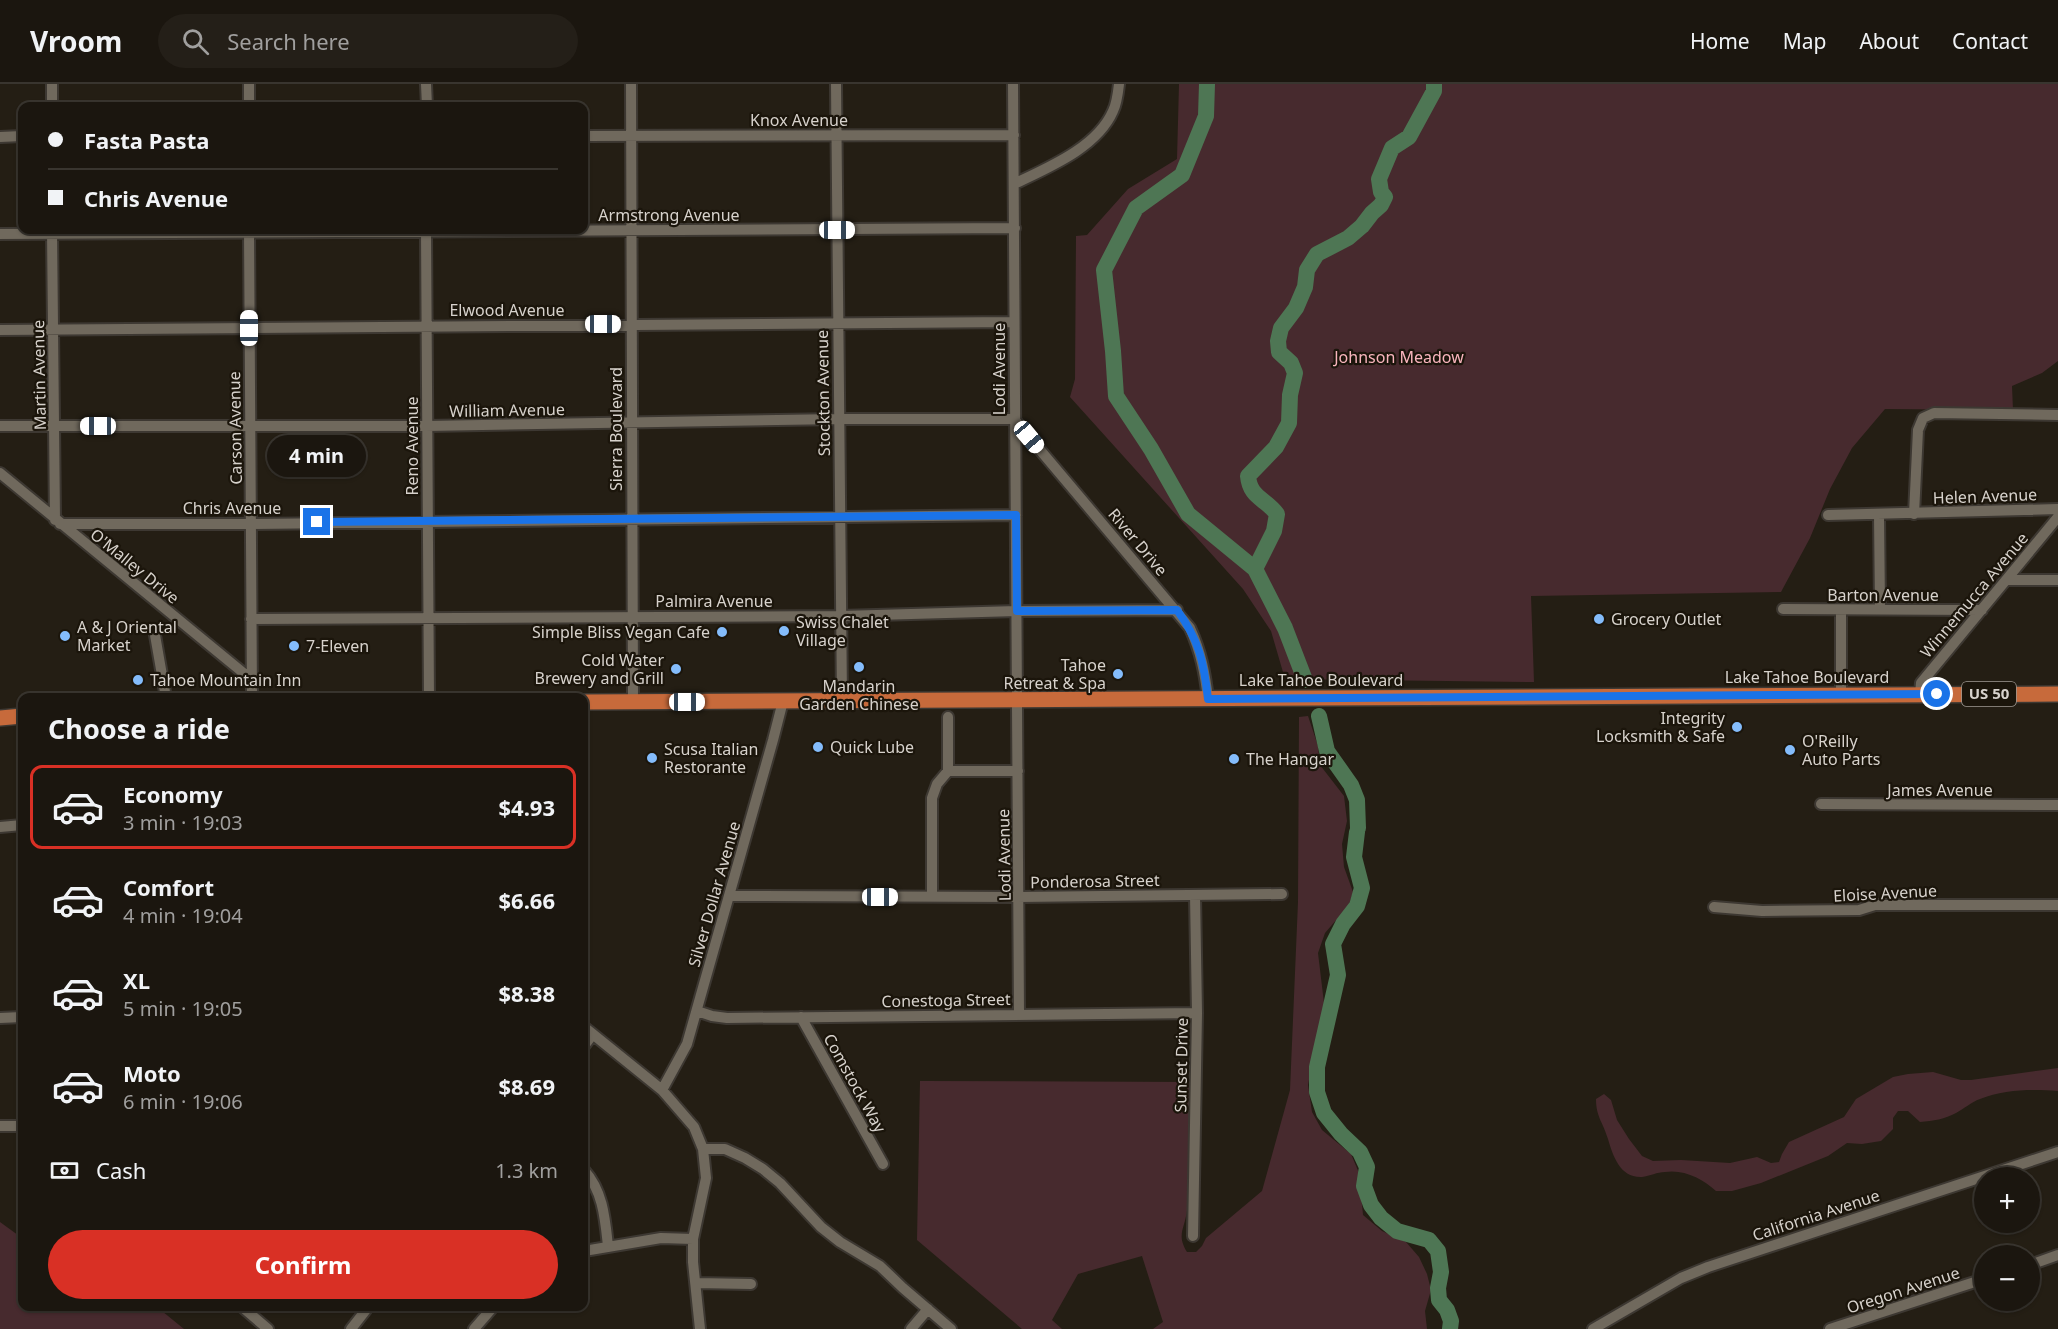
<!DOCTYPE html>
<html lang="en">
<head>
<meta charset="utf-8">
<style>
  body { margin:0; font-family:"Noto Sans",sans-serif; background:#241f18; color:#f1f3f6; height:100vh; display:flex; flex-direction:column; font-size:22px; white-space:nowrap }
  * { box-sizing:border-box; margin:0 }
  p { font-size:20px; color:#a09f9e }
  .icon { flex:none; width:33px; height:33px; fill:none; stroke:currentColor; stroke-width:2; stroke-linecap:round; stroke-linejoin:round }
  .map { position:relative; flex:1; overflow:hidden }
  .details { position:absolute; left:18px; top:609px; width:570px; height:618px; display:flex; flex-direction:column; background:#1b160f; border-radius:12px; box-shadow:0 2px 4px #0004,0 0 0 2px #39352f }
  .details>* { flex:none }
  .hud { position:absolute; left:18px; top:18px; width:570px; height:132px; border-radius:12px; box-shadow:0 2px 4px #0004,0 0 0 2px #39352f; display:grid; align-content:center; height:132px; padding:0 30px; background:#1b160f }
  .fabs { position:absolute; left:1974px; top:1083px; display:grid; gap:12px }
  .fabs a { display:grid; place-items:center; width:66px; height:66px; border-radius:50%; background:#1b160f; box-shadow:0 2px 4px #0004,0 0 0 2px #39352f; font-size:30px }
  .end { position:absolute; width:27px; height:27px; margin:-14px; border:8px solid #1a73e8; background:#fff; box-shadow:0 0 0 3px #fff }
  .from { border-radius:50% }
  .bubble { position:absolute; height:42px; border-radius:21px; background:#1b160f; box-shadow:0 2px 4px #0004,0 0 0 2px #39352f; font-size:20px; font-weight:700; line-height:42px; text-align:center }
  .car { position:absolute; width:18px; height:36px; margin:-18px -9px; border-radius:8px; box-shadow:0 0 4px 2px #0007; background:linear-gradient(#fff 24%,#345 0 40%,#fff 0 76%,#345 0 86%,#fff 0) }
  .hud b { display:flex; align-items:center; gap:21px; height:57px; font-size:22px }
  .hud b+b { border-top:2px solid #39352f }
  .hud i { width:15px; height:15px; background:#f1f3f6 }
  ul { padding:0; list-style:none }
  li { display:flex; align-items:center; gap:18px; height:84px; margin:0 12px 9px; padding:0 18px; border:3px solid transparent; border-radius:12px }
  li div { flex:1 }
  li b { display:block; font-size:22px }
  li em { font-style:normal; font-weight:700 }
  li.current { border-color:#d93025 }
  li>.icon { width:54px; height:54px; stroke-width:1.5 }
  h2 { padding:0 30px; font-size:27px; line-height:72px }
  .pay { display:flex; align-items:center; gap:15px; height:66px; padding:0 30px; font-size:22px }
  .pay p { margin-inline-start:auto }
  .action { display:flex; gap:12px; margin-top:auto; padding:12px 30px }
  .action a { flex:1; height:69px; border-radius:36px; background:#d93025; color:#fff; font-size:24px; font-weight:700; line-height:69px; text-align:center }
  header { display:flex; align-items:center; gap:36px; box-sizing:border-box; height:84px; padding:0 30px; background:#1b160f; border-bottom:2px solid #39352f }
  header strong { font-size:28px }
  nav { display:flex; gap:33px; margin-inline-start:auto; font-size:21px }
  .search { width:420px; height:54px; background:#241f18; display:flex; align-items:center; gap:15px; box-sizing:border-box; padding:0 21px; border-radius:33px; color:#a09f9e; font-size:22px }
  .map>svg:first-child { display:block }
  .green { fill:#472a2e }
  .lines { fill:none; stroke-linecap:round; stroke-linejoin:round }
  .river { stroke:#4e7654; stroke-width:16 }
  .minor-casing { stroke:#3d3832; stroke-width:14 }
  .highway-casing { stroke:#3d3832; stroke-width:18 }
  .minor { stroke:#70695d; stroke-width:10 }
  .highway { stroke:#c76a3b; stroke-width:15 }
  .route { stroke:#1a73e8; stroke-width:8 }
  .poi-dot { fill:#84bcfb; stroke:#1b150b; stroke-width:2 }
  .labels { text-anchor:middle; stroke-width:4.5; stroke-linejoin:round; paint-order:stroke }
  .shield { fill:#1b150b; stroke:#9f9992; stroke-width:1.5 }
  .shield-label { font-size:15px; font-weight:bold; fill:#d7d2cc }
  .street-label { font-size:16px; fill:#d7d2cc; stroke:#1b150b }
  .park-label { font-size:16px; fill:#f9b5bd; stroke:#1b150b }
  .poi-label { font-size:16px; fill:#d7d2cc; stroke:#1b150b; text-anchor:start }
</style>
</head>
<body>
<header>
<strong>Vroom</strong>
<div class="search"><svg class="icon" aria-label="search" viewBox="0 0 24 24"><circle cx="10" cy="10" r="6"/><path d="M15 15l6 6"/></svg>Search here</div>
<nav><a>Home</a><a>Map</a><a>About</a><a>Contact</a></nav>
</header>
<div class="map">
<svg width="2058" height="1245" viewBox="0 0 2058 1245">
  <rect width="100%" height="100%" fill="#241e14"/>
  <path class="green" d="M 1179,0 L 2058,0 L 2058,277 L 2042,289 L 2012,302 L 2013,326 L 1885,325 L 1852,364 L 1830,405 L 1810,454 L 1781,508 L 1531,512 L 1534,598 L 1285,595 L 1271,547 L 1243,505 L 1070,313 L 1075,295 L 1076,152 L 1087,151 L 1128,105 L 1177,75 Z
    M 1308,632 L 1318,662 L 1320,681 L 1344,712 L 1347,737 L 1342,760 L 1344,783 L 1353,808 L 1349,821 L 1325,849 L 1318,869 L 1324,919 L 1308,1001 L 1312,1028 L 1322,1046 L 1351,1070 L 1359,1089 L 1363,1131 L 1382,1147 L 1406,1158 L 1419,1173 L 1427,1190 L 1431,1206 L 1425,1227 L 1427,1245 L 1153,1245 L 1163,1238 L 1142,1172 L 1078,1190 L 1052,1236 L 1062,1245 L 1022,1245 L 917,1156 L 920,997 L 1192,998 L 1187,1126 C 1185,1145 1176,1150 1187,1168 L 1196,1168 L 1202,1162 L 1206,1154 L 1262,1107 L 1290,1006 L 1298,818 L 1299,633 Z
    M 2058,984 L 2058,1007 C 2033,1005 2004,1005 1980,1015 C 1971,1018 1964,1025 1956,1029 C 1945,1035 1933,1037 1920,1038 L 1908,1027 L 1898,1027 L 1893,1034 L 1893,1045 L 1881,1057 L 1862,1060 L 1847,1059 L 1828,1072 L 1761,1099 L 1732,1107 L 1716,1107 C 1703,1095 1684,1085 1665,1088 C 1657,1088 1650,1092 1642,1093 C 1620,1094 1613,1072 1608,1055 C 1603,1038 1596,1033 1596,1015 L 1604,1010 L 1611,1016 L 1617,1036 L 1629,1055 L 1642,1072 L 1653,1077 L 1681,1076 L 1730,1079 L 1757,1073 L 1771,1079 L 1779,1078 L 1782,1070 L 1789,1058 L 1844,1033 L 1856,1015 L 1893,993 L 1908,990 L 1933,988 L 1961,996 L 1971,996 Z
    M 0,1138 L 22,1154 L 22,1222 L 157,1223 L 184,1245 L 0,1245 Z"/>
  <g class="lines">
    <path class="river" d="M 1207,0 L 1206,32 L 1182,91 L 1136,124 L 1104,186 L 1113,267 L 1116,312 L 1151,365 L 1188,430 L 1255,485 L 1285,544 L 1305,596
      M 1255,485 L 1274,447 L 1277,430 C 1265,414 1250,414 1248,392 L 1276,363 L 1289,339 L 1290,311 L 1295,289 L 1291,279 L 1279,268 L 1278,257 L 1281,244 L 1296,224 L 1305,203 L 1307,186 L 1317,170 L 1348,154 L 1362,142 L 1372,129 L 1381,121 L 1385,113 L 1381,108 L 1379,95 L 1392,64 L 1409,53 L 1434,7 L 1434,0
      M 1319,632 L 1327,667 L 1351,701 L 1357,716 L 1358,744
      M 1357,748 L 1354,773 L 1362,804 L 1357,822 L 1343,840 L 1333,860 L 1338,891 L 1317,983 L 1317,1008 L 1324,1029 L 1341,1050 L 1360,1068 L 1367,1083 L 1364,1102 L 1371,1121 L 1381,1134 L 1397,1147 L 1429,1156 L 1438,1167 L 1441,1188 L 1438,1204 L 1439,1216 L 1447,1226 L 1451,1237 L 1450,1245"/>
    <g class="minor-casing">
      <path id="minor" d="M 426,0 L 427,22
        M 631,0 L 633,618
        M 836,0 L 842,617
        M 1013,0 L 1019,930
        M 52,22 L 52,0
        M 249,22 L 249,0
        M 584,52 L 1014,51
        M 0,53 L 22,52
        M 1014,100 C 1047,84 1097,64 1113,27 C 1117,19 1118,9 1119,0
        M 52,146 L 55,436
        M 249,146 L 252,614
        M 426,146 L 429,614
        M 0,150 L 1015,144
        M 0,246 L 1014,238
        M 0,342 L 427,342 L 838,335 L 1014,335 L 1190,544 C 1201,568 1205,589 1208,615
        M 0,389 L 252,596
        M 1914,430 L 1918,346 L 1923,334 L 1934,329 L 2058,331
        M 1828,431 L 2058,425
        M 1879,431 L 1880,525
        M 60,440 L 251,440 L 1016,431
        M 2006,496 L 2058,496
        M 1783,525 L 1982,526
        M 1841,526 L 1841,611
        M 251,535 L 841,532 L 1017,527 L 1177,526
        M 155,551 L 166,614
        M 1920,610 L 1921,599 L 2058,433
        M 948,633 L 948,687 L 1018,687
        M 1821,720 L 2058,721
        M 0,743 L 22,741
        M 729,812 L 1019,813 L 1282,810
        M 932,813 L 932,714 L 937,700 L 948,687
        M 1714,823 L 1762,827 L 1859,826 L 1875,821 L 2058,821
        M 697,927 L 712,932 L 727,934 L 1197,929
        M 801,933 L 883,1080
        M 0,934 L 22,933
        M 584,943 L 662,1006 L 694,1043 L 703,1065 L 706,1094 L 693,1155 L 693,1178 L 700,1245
        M 584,962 L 593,950
        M 662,1006 L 687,960 L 773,656 L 783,617
        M 0,1042 L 22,1042
        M 703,1065 L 725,1065 L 745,1074 L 763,1085 L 780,1099 L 821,1143 L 840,1158 L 880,1182 L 903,1204 L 951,1245
        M 584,1086 C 603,1107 605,1134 608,1162
        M 1193,1152 L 1197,929 L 1195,811
        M 584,1167 L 661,1154 L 693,1155
        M 2030,1181 L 2058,1171
        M 696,1199 L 751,1200
        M 241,1222 L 268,1245
        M 351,1245 L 369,1222
        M 474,1245 L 494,1222
        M 911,1245 L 928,1225
        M 1593,1245 L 1681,1194 L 1708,1183 L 2058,1068
        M 1830,1245 L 1984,1195"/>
    </g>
    <g class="highway-casing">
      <path id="highway" d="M 584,618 L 2058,610
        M 0,634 L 22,632"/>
    </g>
    <use href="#minor" class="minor"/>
    <use href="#highway" class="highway"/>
  </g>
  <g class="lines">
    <path class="route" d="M 317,438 L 1016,431 L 1017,527 L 1177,526 C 1199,556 1204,578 1208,615 L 1937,610"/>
  </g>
  <g class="poi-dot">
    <circle cx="1599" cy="535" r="6"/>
    <circle cx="784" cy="547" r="6"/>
    <circle cx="722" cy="548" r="6"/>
    <circle cx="65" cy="552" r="6"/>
    <circle cx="294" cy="562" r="6"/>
    <circle cx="859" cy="583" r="6"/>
    <circle cx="676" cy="585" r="6"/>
    <circle cx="1118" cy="590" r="6"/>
    <circle cx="138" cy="596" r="6"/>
    <circle cx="1737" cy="643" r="6"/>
    <circle cx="818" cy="663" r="6"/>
    <circle cx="1790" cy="666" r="6"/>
    <circle cx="652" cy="674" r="6"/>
    <circle cx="1234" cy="675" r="6"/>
  </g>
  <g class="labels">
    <rect class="shield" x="1962" y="598" width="54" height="24" rx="4.5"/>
    <g class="shield-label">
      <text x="1989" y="615">US 50</text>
    </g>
    <g class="street-label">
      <text x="799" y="42">Knox Avenue</text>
      <text x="669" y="137">Armstrong Avenue</text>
      <text x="507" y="232">Elwood Avenue</text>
      <text transform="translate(999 285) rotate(-90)" y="6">Lodi Avenue</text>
      <text transform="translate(39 291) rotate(-91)" y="6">Martin Avenue</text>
      <text transform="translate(823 309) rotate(-91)" y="6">Stockton Avenue</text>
      <text transform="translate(507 326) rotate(-1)" y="6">William Avenue</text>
      <text transform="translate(235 344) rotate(-91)" y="6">Carson Avenue</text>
      <text transform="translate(616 345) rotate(-90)" y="6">Sierra Boulevard</text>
      <text transform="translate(412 362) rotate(-90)" y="6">Reno Avenue</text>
      <text transform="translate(1985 412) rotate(-2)" y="6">Helen Avenue</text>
      <text x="232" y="430">Chris Avenue</text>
      <text transform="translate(1138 458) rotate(50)" y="6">River Drive</text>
      <text transform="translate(135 482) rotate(39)" y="6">O'Malley Drive</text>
      <text x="1883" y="517">Barton Avenue</text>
      <text transform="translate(1974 511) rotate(-50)" y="6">Winnemucca Avenue</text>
      <text x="714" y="523">Palmira Avenue</text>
      <text x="1807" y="599">Lake Tahoe Boulevard</text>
      <text x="1321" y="602">Lake Tahoe Boulevard</text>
      <text x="1940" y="712">James Avenue</text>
      <text transform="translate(1004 771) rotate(-91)" y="6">Lodi Avenue</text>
      <text transform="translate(1095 797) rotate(-1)" y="6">Ponderosa Street</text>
      <text transform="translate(1885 809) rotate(-3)" y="6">Eloise Avenue</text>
      <text transform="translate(714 810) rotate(-74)" y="6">Silver Dollar Avenue</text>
      <text transform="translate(946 916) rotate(-1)" y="6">Conestoga Street</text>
      <text transform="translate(1181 981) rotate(-89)" y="6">Sunset Drive</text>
      <text transform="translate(855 999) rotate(61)" y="6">Comstock Way</text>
      <text transform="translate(1816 1131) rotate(-18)" y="6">California Avenue</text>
      <text transform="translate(1903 1206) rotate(-18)" y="6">Oregon Avenue</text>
    </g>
    <g class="park-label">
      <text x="1399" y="279">Johnson Meadow</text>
    </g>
    <g class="poi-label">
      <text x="1611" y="541">Grocery Outlet</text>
      <text x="796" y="544">Swiss Chalet<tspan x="796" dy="18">Village</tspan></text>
      <text x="77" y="549">A &amp; J Oriental<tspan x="77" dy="18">Market</tspan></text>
      <text x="710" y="554" text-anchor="end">Simple Bliss Vegan Cafe</text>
      <text x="306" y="568">7-Eleven</text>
      <text x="664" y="582" text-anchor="end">Cold Water<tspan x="664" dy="18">Brewery and Grill</tspan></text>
      <text x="1106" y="587" text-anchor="end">Tahoe<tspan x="1106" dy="18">Retreat &amp; Spa</tspan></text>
      <text x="150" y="602">Tahoe Mountain Inn</text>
      <text x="859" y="608" text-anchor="middle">Mandarin<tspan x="859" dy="18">Garden Chinese</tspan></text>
      <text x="1725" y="640" text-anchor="end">Integrity<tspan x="1725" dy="18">Locksmith &amp; Safe</tspan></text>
      <text x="1802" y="663">O'Reilly<tspan x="1802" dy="18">Auto Parts</tspan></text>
      <text x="830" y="669">Quick Lube</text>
      <text x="664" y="671">Scusa Italian<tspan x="664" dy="18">Restorante</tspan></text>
      <text x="1246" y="681">The Hangar</text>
    </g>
  </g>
</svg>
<div class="fabs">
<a>+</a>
<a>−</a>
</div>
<i class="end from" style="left:1937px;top:610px"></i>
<i class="end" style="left:317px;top:438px"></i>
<div class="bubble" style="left:267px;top:351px;width:99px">4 min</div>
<i class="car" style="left:837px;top:146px;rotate:90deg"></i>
<i class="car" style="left:603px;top:240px;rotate:90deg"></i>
<i class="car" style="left:249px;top:244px;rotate:0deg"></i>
<i class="car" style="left:98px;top:342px;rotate:270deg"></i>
<i class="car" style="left:1029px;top:353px;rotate:140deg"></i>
<i class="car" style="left:687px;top:618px;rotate:90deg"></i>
<i class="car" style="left:880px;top:813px;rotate:90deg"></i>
<div class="hud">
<b><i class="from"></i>Fasta Pasta</b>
<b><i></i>Chris Avenue</b>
</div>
<section class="details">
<h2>Choose a ride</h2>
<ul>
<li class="current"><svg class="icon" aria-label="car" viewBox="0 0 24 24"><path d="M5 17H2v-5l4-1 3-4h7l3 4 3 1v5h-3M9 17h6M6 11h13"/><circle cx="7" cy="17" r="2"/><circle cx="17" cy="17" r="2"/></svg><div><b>Economy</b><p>3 min · 19:03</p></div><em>$4.93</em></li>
<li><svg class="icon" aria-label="car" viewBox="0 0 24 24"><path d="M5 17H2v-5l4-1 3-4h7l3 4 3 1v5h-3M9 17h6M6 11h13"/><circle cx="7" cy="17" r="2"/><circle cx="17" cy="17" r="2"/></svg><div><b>Comfort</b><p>4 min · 19:04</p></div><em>$6.66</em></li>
<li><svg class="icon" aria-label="car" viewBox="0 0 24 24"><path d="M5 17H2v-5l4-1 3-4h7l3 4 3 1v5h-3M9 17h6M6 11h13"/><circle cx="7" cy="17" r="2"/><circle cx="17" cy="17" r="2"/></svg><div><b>XL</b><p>5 min · 19:05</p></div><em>$8.38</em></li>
<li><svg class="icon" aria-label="car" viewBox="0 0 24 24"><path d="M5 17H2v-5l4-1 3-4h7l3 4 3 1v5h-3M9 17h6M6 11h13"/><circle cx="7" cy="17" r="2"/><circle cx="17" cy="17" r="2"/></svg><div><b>Moto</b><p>6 min · 19:06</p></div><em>$8.69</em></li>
</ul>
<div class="pay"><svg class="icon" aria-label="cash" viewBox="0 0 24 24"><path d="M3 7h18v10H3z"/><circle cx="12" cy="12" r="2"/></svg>Cash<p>1.3 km</p></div>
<div class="action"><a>Confirm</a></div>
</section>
</div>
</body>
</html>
